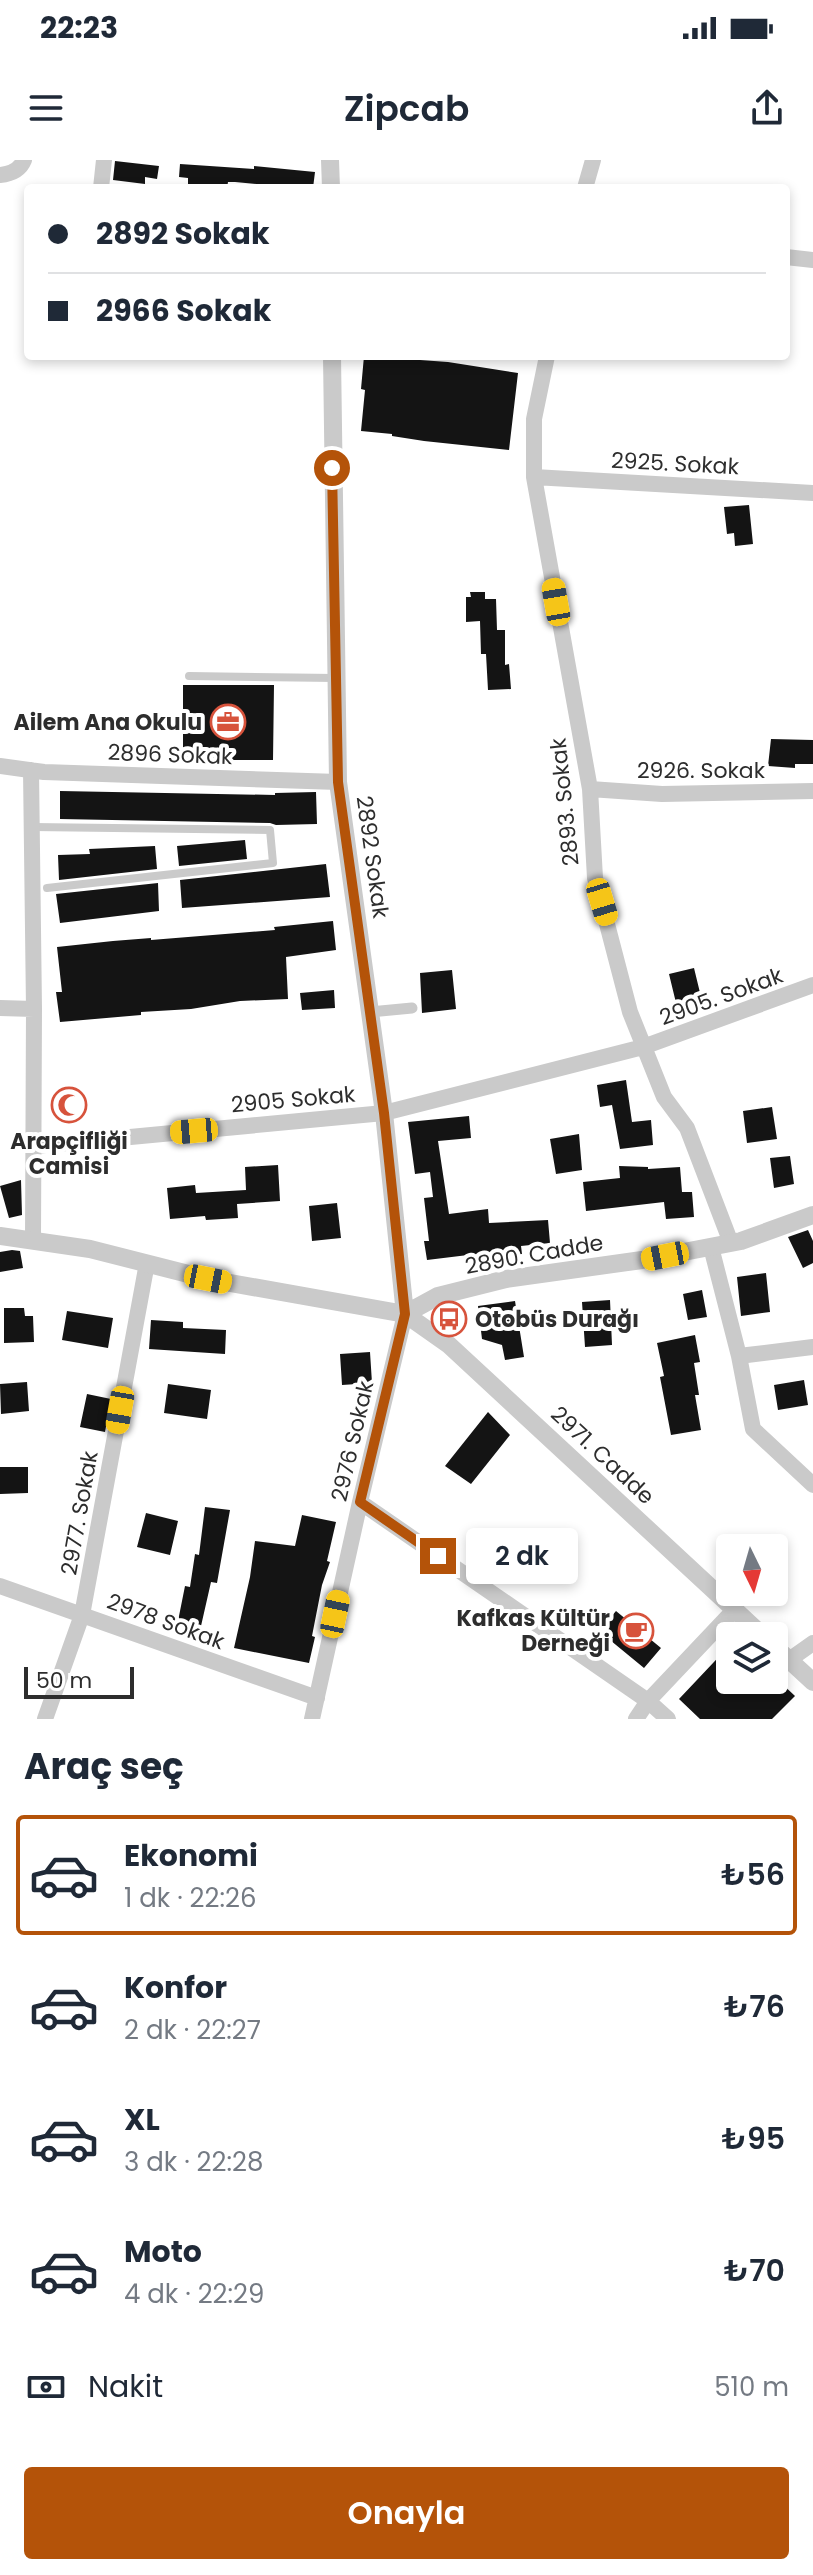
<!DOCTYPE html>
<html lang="tr">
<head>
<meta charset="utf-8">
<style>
  body { margin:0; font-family:Poppins,sans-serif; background:#f6f6f7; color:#1f2937; height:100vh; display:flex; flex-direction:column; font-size:30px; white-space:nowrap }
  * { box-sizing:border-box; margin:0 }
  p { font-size:26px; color:#747a83 }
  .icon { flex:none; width:44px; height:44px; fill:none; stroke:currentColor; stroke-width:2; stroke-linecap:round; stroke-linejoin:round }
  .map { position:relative; height:1559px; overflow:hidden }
  .sheet { display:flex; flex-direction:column; background:#fff; flex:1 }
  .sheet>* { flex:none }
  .banner { position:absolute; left:24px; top:24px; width:766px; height:176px; border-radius:8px; box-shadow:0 4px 12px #0003; display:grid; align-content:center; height:176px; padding:0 24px; background:#fff }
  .needle { width:52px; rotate:175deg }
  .tools { position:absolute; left:716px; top:1374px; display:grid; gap:16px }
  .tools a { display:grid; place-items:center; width:72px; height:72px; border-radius:8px; background:#fff; box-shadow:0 4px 12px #0003; font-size:40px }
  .scale { position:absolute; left:24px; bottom:20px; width:110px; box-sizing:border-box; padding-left:8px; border:4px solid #2d2d2d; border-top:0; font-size:22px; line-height:28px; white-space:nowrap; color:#2d2d2d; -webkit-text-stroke:6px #fff; paint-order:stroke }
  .end { position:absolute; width:36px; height:36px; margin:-18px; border:10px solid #b45309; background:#fff; box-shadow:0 0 0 4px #fff }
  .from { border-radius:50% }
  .bubble { position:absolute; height:56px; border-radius:8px; background:#fff; box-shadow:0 4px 12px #0003; font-size:26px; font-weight:600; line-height:56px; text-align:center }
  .car { position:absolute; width:24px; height:48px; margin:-24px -12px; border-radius:10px; box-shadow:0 0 6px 2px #0007; background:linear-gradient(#f5c518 24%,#345 0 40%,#f5c518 0 76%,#345 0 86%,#f5c518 0) }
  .banner b { display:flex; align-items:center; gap:28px; height:76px; font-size:30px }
  .banner b+b { border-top:2px solid #e0e1e3 }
  .banner i { width:20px; height:20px; background:#1f2937 }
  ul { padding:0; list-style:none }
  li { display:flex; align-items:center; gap:24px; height:120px; margin:0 16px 12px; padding:0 8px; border:4px solid transparent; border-radius:8px }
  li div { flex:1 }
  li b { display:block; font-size:30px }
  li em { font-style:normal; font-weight:600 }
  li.current { border-color:#b45309 }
  li>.icon { width:72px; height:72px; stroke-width:1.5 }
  h2 { padding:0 24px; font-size:36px; line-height:96px }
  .pay { display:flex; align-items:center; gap:20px; height:88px; padding:0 24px; font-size:30px }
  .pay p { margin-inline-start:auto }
  .action { display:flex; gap:16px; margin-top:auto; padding:16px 24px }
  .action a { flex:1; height:92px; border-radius:8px; background:#b45309; color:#fff; font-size:32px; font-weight:600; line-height:92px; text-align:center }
  .status { display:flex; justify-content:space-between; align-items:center; height:56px; padding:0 40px; background:#fff; direction:ltr }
  .status svg { height:22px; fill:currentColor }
  header { display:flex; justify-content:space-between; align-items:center; height:104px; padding:0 24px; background:#fff; font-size:36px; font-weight:600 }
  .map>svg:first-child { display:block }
  .building { fill:#141414 }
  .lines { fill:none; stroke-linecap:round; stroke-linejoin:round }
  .service { stroke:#cacaca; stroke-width:8 }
  .pedestrian { stroke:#cacaca; stroke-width:11 }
  .minor { stroke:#cacaca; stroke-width:16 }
  .tertiary { stroke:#cacaca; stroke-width:18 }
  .route { stroke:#b45309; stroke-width:10 }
  .labels { text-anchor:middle; stroke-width:8; stroke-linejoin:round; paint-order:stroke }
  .street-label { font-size:22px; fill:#2d2d2d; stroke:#fff }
  .poi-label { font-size:22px; font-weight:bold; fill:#2d2d2d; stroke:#fff; text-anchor:end }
</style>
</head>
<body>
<div class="status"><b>22:23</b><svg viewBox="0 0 49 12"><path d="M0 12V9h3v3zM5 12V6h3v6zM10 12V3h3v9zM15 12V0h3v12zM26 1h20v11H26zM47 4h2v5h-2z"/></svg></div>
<header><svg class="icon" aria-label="menu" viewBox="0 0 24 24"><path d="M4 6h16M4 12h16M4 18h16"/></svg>Zipcab<svg class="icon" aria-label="share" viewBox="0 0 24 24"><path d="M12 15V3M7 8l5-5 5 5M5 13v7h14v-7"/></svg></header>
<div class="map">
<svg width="813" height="1559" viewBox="0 0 813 1559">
  <rect width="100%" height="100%" fill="#fff"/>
  <path class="building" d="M 115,1 L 159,6 L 157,19 L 145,17 L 145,24 L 113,20 Z
    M 180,4 L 254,9 L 254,6 L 315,12 L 313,28 L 266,28 L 266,25 L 235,22 L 228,22 L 227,28 L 188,28 L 188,18 L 179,17 Z
    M 364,196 L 448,202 L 518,213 L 509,290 L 424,281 L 392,276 L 392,274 L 361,271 L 365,230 L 361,229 Z
    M 749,345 L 753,384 L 735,386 L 734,373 L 727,374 L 724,347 Z
    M 470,432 L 485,432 L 485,439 L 496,439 L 497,470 L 505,470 L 505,505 L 509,504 L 511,529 L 488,530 L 486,494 L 481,494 L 480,461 L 466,462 L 466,437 L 471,437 Z
    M 183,525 L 274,525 L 273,600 L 183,600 Z
    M 771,579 L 813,580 L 813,604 L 795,604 L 795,608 L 768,606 Z
    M 60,631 L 275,635 L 275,633 L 316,632 L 317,664 L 276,665 L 270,663 L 60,659 Z
    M 245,680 L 247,699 L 179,706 L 177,686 Z
    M 155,686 L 157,709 L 59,720 L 58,695 L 90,694 L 89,689 Z
    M 326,704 L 330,737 L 182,748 L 180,720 Z
    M 158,723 L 159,751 L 60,763 L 56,734 Z
    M 333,761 L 336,790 L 286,797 L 288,839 L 240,841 L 191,849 L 141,852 L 141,855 L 60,862 L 56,832 L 62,832 L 57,787 L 113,781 L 151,778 L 151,780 L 275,770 L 274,767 Z
    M 694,808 L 702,841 L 677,847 L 669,814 Z
    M 452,810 L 456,849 L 422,853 L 420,813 Z
    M 334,830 L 335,848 L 302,850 L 300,833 Z
    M 626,920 L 632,962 L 651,960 L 653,985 L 620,989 L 612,945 L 600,947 L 597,925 Z
    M 772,947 L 777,979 L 747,983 L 743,951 Z
    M 469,956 L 471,978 L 438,981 L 449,1054 L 488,1049 L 489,1063 L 548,1060 L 550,1083 L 521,1086 L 522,1094 L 468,1098 L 468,1095 L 427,1100 L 424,1081 L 429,1081 L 424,1038 L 433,1037 L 430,1012 L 415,1014 L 408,962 Z
    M 579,974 L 582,1010 L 556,1014 L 550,979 Z
    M 790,996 L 794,1024 L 774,1028 L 770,998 Z
    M 278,1005 L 280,1041 L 237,1044 L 238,1058 L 206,1060 L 205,1056 L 170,1059 L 167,1028 L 195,1025 L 196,1033 L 246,1030 L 245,1007 Z
    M 619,1006 L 648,1007 L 648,1009 L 680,1007 L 682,1032 L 692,1032 L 694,1057 L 666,1059 L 664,1042 L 586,1051 L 583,1022 L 620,1018 Z
    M 21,1020 L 22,1055 L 9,1058 L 0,1026 Z
    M 337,1043 L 341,1078 L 312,1081 L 309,1046 Z
    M 808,1070 L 813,1081 L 813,1103 L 803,1108 L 788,1077 Z
    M 12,1090 L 20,1091 L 23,1108 L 0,1112 L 0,1092 Z
    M 766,1113 L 770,1152 L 741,1156 L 737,1117 Z
    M 702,1130 L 707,1157 L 688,1160 L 683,1134 Z
    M 610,1140 L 612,1185 L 585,1187 L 582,1142 Z
    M 515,1141 L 524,1197 L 505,1200 L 502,1185 L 482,1179 L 478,1146 Z
    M 4,1148 L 24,1148 L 25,1156 L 33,1156 L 34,1182 L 4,1183 Z
    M 67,1151 L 113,1158 L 108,1188 L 62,1180 Z
    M 151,1160 L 183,1162 L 183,1168 L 226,1170 L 225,1194 L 149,1189 Z
    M 695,1175 L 700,1202 L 694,1203 L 699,1235 L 695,1235 L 701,1270 L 671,1275 L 660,1217 L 664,1216 L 657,1183 Z
    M 370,1192 L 372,1223 L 342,1225 L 340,1194 Z
    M 804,1220 L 808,1245 L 778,1250 L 774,1225 Z
    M 27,1222 L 29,1251 L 1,1254 L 0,1224 Z
    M 168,1224 L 211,1230 L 207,1259 L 164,1253 Z
    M 87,1234 L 111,1239 L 105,1272 L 80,1267 Z
    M 488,1252 L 510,1275 L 471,1324 L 445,1306 Z
    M 0,1307 L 28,1307 L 28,1333 L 0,1334 Z
    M 205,1347 L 230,1350 L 217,1423 L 211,1422 L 201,1466 L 178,1461 L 185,1426 L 190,1427 L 195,1394 L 199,1395 Z
    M 146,1353 L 178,1361 L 170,1395 L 137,1387 Z
    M 302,1355 L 336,1362 L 327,1401 L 330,1402 L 322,1425 L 312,1476 L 315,1477 L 309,1503 L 234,1488 L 250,1417 L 255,1381 L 295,1386 Z
    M 616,1451 L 661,1488 L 644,1508 L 599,1471 Z
    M 730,1485 L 730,1520 L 778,1520 L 795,1536 L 772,1559 L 700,1559 L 679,1539 Z"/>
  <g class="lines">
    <path class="service" d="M 189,516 L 335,518
      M 32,667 L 270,670 L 273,703 L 47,728"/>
    <path class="pedestrian" d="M 370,852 L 412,848"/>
    <path class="minor" d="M 0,15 C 10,14 20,10 24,0
      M 101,28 L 104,0
      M 585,28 L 593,0
      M 786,97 L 813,100
      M 547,196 L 534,259 L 534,317 L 590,629 L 595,718 L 630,852 L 664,937 L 687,968 L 731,1083
      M 534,317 L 813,333
      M 0,606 L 44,612 L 338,622
      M 31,610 L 34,849
      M 590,629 L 662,634 L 813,631
      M 0,848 L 34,849 L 33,1079
      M 35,986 L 384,953 L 643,887 L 813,825
      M 711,1087 L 739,1196 L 753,1269 L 813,1325
      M 739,1196 L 813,1187
      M 360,1342 L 648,1541 L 636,1559
      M 0,1426 L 317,1538
      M 789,1500 L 813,1483
      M 45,1559 L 82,1455 L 147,1103
      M 312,1559 L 360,1342 L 405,1154
      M 668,1559 L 648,1541 L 735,1449"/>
    <path class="tertiary" d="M 330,0 L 331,28
      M 332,196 L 338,622 L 384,953 L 405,1154
      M 0,1076 L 90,1089 L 208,1119 L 405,1154 L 449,1185 L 763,1476
      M 405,1154 L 438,1136 L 506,1119 L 642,1100 L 741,1081 L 813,1055
      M 774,1486 L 813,1522"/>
  </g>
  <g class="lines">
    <path class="route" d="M 332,308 L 338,622 L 384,953 L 405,1154 L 360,1342 L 438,1396"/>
  </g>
  <defs>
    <g id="office-ring" transform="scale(1.8)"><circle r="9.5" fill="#fff" stroke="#d7533c" stroke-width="1.5"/><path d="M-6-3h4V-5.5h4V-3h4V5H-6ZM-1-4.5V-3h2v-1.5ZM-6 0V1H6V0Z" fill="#d7533c"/></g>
    <g id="mosque-ring" transform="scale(1.8)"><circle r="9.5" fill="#fff" stroke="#d7533c" stroke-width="1.5"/><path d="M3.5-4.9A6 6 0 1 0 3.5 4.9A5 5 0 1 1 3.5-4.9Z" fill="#d7533c"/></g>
    <g id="bus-ring" transform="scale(1.8)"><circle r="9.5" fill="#fff" stroke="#d7533c" stroke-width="1.5"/><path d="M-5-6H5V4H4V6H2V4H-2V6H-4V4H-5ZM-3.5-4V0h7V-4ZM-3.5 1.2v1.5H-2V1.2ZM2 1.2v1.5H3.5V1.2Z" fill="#d7533c"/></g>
    <g id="cafe-ring" transform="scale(1.8)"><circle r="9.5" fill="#fff" stroke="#d7533c" stroke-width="1.5"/><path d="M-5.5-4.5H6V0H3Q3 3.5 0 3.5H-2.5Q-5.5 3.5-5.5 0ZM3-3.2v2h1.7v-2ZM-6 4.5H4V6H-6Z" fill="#d7533c"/></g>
  </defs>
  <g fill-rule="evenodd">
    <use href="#office-ring" x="228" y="562"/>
    <use href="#mosque-ring" x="69" y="945"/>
    <use href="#bus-ring" x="449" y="1159"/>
    <use href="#cafe-ring" x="636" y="1471"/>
  </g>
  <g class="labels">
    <g class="street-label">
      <text transform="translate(675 303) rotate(3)" y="8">2925. Sokak</text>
      <text transform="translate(170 594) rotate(2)" y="8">2896 Sokak</text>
      <text x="701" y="618">2926. Sokak</text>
      <text transform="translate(564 642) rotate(-96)" y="8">2893. Sokak</text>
      <text transform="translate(373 697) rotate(82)" y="8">2892 Sokak</text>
      <text transform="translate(721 836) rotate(-20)" y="8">2905. Sokak</text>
      <text transform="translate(293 939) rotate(-5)" y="8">2905 Sokak</text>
      <text transform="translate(534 1094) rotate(-10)" y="8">2890. Cadde</text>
      <text transform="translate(352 1281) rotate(-77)" y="8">2976 Sokak</text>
      <text transform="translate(603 1295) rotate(43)" y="8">2971. Cadde</text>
      <text transform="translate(79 1353) rotate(-80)" y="8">2977. Sokak</text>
      <text transform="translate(166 1461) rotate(20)" y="8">2978 Sokak</text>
    </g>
    <g class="poi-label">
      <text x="202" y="570">Ailem Ana Okulu</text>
      <text x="69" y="989" text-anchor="middle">Arapçifliği<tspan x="69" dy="25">Camisi</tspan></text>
      <text x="475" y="1167" text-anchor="start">Otobüs Durağı</text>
      <text x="610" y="1466">Kafkas Kültür<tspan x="610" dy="25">Derneği</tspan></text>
    </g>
  </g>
</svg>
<div class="tools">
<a><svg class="needle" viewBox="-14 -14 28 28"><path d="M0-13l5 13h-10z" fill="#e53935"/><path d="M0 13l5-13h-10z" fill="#747a83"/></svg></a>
<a><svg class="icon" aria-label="layers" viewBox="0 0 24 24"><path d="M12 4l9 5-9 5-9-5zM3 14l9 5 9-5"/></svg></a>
</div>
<div class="scale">50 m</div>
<i class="end from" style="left:332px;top:308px"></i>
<i class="end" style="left:438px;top:1396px"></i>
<div class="bubble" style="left:466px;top:1368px;width:112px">2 dk</div>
<i class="car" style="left:556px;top:442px;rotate:350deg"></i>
<i class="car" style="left:602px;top:742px;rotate:163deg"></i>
<i class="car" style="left:194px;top:971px;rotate:265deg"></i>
<i class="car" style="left:665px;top:1096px;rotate:259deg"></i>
<i class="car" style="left:208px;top:1119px;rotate:101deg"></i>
<i class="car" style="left:120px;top:1250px;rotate:190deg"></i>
<i class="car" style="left:335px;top:1454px;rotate:12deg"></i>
<div class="banner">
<b><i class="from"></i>2892 Sokak</b>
<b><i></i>2966 Sokak</b>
</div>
</div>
<section class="sheet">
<h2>Araç seç</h2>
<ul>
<li class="current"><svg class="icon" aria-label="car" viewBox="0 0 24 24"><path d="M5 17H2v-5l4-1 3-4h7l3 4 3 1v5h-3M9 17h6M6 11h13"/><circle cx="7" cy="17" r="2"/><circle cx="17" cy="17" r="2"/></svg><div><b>Ekonomi</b><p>1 dk · 22:26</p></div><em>₺56</em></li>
<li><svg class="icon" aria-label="car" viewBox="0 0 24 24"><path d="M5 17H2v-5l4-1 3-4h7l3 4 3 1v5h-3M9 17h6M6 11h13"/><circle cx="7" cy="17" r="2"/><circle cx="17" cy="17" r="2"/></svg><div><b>Konfor</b><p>2 dk · 22:27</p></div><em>₺76</em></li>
<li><svg class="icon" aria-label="car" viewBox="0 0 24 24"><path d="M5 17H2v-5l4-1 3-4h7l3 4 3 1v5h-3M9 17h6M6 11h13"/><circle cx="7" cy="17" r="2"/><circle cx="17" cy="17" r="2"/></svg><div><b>XL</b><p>3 dk · 22:28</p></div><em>₺95</em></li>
<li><svg class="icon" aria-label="car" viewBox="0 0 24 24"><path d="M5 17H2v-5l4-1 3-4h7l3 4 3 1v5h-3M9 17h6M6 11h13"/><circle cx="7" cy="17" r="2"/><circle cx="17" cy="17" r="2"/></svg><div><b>Moto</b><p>4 dk · 22:29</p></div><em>₺70</em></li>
</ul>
<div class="pay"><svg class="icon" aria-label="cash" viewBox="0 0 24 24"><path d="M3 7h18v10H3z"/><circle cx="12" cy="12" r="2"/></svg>Nakit<p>510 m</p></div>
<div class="action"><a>Onayla</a></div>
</section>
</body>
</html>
